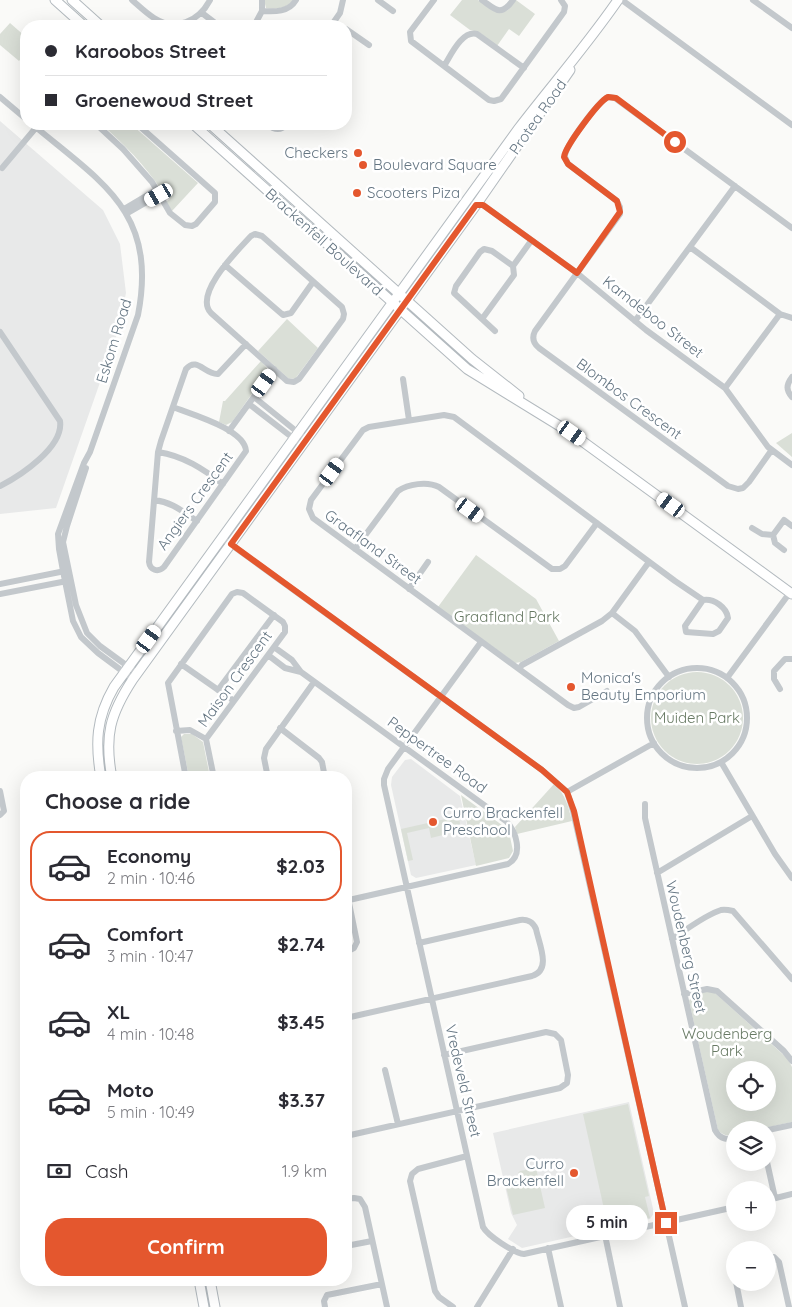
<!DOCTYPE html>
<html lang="en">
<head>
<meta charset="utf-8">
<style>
  body { margin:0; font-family:Quicksand,sans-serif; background:#f2f2f3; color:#2b2b33; height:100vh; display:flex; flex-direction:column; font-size:19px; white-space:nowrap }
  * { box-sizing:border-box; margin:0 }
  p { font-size:16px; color:#7c7c81 }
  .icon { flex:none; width:28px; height:28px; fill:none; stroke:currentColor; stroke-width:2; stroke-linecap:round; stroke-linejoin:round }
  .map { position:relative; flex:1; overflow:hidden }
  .drawer { position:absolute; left:20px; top:771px; width:332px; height:515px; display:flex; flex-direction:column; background:#fff; border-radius:20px; box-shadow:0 5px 20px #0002 }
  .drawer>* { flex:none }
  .banner { position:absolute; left:20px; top:20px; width:332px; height:110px; border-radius:20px; box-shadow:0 5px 20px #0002; display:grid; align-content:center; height:110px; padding:0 25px; background:#fff }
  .fabs { position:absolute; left:726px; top:1061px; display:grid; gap:10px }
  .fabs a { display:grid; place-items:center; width:50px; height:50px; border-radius:50%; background:#fff; box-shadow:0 5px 20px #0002; font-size:25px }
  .end { position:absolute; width:22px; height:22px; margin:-11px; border:6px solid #e4572e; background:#fff; box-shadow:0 0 0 2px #fff }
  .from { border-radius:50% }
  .bubble { position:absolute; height:35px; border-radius:18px; background:#fff; box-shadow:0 5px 20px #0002; font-size:16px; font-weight:700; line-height:35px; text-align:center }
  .car { position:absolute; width:15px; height:30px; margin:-15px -8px; border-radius:6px; box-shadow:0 0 4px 1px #0007; background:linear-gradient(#fff 24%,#345 0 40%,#fff 0 76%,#345 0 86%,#fff 0) }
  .banner b { display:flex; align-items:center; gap:18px; height:48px; font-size:19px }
  .banner b+b { border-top:1px solid #e1e1e2 }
  .banner i { width:12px; height:12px; background:#2b2b33 }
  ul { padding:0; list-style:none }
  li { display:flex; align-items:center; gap:15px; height:70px; margin:0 10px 8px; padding:0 15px; border:2px solid transparent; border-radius:20px }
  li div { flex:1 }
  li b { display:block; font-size:19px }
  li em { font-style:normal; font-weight:700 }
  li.active { border-color:#e4572e }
  li>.icon { width:45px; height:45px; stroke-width:1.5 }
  h2 { padding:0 25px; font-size:22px; line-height:60px }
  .pay { display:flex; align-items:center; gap:12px; height:55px; padding:0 25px; font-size:19px }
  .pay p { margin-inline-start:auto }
  .cta { display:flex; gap:10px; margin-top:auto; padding:10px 25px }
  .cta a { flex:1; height:58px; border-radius:20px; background:#e4572e; color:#fff; font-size:20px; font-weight:700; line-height:58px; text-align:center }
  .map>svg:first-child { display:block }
  .built { fill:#e8e9e9 }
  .green { fill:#dadfd7; fill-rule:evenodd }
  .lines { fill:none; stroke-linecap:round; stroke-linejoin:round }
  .secondary-casing { stroke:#b3babf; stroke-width:11 }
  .street { stroke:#c3c8cc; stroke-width:6 }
  .secondary { stroke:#fff; stroke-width:9 }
  .route { stroke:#e4572e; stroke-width:6 }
  .poi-dot { fill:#e4572e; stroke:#fff; stroke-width:2 }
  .labels { text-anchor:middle; stroke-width:5; stroke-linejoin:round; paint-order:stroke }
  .street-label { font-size:15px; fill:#657683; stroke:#fff }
  .poi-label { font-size:15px; fill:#657683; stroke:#fff; text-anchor:start }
  .park-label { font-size:15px; fill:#687a64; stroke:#fff }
</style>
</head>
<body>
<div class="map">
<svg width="792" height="1307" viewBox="0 0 792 1307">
  <rect width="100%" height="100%" fill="#fafaf8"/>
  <path class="built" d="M 0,121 L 103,210 L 120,244 L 126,293 L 118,331 L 56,508 L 0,514 Z
    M 411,759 L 460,796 L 476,865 L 416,878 L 411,875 L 391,785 L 392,777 L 405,760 Z
    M 629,1102 L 654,1213 L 650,1219 L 522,1248 L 508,1239 L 517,1225 L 511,1213 L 493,1133 Z"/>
  <path class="green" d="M 264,0 L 293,0 C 287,8 276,10 266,8 Z
    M 462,0 L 478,0 L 494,11 L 501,13 L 508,10 L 516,0 L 535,14 L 519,36 L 509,29 L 497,46 L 479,32 L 470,30 L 450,15 Z
    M 10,23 L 26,37 L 26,53 L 19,61 L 0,45 L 0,34 Z
    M 101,124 L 131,124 L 198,183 L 172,211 L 166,202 L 170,199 L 164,190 L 162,191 C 145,165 124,144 101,124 Z
    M 287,319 L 318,348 L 295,379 L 288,378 L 258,351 Z
    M 261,361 L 267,368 L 266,374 L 232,422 L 226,425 L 219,422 L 223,401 L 225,401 Z
    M 792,433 L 792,457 L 776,443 Z
    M 476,555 L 536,599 L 559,641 L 521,662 L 515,663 L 438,607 Z
    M651 718a46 46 0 1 1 92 0a46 46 0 1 1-92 0Z
    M 184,734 L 192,734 L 203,742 L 210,777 L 189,777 L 181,737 Z
    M 554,784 C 566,795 568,806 572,821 L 517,834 L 515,827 Z
    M 461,795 L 506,828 L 509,832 L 513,851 L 509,858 L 476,866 Z
    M 459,816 L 460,824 L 450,827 L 451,833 L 431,838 L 429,828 L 407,833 L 413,860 L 408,861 L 401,829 Z
    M 707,991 L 715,993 L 788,1059 L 792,1067 L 792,1122 L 755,1130 L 735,1130 L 735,1134 C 727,1136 724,1136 718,1130 L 689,1001 L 692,995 ZM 735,1070 L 768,1070 L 768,1102 L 735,1102 Z
    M 628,1104 L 649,1196 L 645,1197 L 650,1218 L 608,1227 L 583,1114 Z
    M 536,1168 L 545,1208 L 513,1215 L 505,1183 L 520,1180 L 518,1173 L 520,1171 Z"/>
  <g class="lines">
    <g class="secondary-casing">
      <path id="secondary" d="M 55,0 L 84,26
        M 72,0 L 101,26
        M 193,124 L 467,369 L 571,433 L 792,594
        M 210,124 L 472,359 L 519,396
        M 101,778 C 95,743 96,718 114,687 L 519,128 C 552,85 587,45 618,0
        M 112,778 C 104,736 110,714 133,679 L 476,205 L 570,70
        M 199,1280 L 204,1307
        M 210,1280 L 215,1307"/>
    </g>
    <path class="street" d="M 132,0 C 139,6 146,13 154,18 C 176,32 199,21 210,0
      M 378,0 L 393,11
      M 434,0 L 410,32 L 411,41 L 489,100 L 494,101 L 501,99 L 564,12 L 565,6 L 561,0
      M 482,0 C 496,10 501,17 513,0
      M 622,0 L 792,125
      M 753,0 L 792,28
      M 262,11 C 275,12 289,12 296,0
      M 202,13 L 219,26
      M 254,26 L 262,11 L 262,0
      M 331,26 L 340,13 L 343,0
      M 346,29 L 369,45
      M 444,66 C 451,55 462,30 477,34 L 524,68
      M 0,97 L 26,119
      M 32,124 C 101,182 158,211 138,315 L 90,452 L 84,463 L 58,534 L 59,549 L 63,571 L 73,621 L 81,637 L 98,653 L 133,679
      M 96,124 L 123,149 L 152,182 L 170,213 L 185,225 L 192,226 L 196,224 L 215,202 L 215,193 L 137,124
      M 267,124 C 274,130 281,131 287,124
      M 2,168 L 39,124
      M 474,203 L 483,205 L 577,273 L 646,330 L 725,388 L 768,447 L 792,465
      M 124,209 L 156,190
      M 126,214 L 159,195
      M 255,234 L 262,236 L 342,307 L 344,314 L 343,319 L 299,379 L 294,382 L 287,381 L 211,313 C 193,294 238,250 251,236 Z
      M 690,247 L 780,314 L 792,318
      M 225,265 L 283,315 L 291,313 L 313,282
      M 513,266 L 492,251 L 484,249 L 480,252 L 456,286 L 454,293 L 482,319 L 514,275 L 513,266 L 531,241
      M 482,319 L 495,331
      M 635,321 L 735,186
      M 0,332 L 60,421 C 64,447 20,476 0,486
      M 792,377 C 786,385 786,390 792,397
      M 403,379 L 409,420
      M 725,388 L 780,314
      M 254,397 L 306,439
      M 249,404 L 302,445
      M 173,407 C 190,414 245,429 246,451 L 164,567 C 158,573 150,570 149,562 L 158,452 L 161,441 L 186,369 C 197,356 205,375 218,374 L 246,344
      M 229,431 L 274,369
      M 771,451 L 749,482 L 743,488 L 738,489 L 728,486 L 539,348 C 533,343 532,337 535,331 L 620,214 L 620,207 L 617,201 L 568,164 L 565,157 C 564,147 598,102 608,97 L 615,98 L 792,228
      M 158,452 C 184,456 203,469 223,484
      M 86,468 L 67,526 L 63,542 L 76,605 L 87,633 L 100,646 L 137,673
      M 154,500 C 172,502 182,511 197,521
      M 752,528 L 762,534 L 773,535
      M 222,538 L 542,770 L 567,792 L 573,811 L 685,1307
      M 355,549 L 398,491 C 408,484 427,481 439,487 L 552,569 L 560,569 L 565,566 L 597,523
      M 784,550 L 775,543 L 773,535 L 784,520 L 792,526
      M 0,584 L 65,571
      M 409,589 L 428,562
      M 0,594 L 67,581
      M 612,613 L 635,631 L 669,677
      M 481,642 L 388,769 L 384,779 L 384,785 L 483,1227 C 488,1236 514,1253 524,1254 L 735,1207
      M 274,647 L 292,660 L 301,672 L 506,821 C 516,831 524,855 508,864 L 349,900
      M 268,655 L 285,668 L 301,672
      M 181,664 L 234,701
      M647 718a50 50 0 1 1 100 0a50 50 0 1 1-100 0Z
      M 519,669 L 522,665 L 602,621 L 612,613 L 649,562
      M 727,678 L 791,591
      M 780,689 L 774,679 L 774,671 L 785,659 L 792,659
      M 218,690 L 274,615
      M 607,691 L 579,707 L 574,708 L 568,705 L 313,518 L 309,509 L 311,500 L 363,430 L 369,427 L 444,415 L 454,417 L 675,581 L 703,600 L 685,626 L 686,632 L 713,634 L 719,631 L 728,618 C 727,608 714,598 703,600
      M 280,728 L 319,758 L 322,762 L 325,778
      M 176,731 L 190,730 L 206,739
      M 721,762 L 775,854 L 792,878
      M 186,778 L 168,683 L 232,594 L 237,592 L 243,593 L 283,622 L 285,626 L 285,632 L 206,739 L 214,778
      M 268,778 L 264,758 L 266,749 L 314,682
      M 0,791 L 4,811 L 0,815
      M 567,792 L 654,743
      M 645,804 L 645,818 L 715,1130 C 720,1139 726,1140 735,1138
      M 657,873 L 752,816
      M 346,888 L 357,942 L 354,948 L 346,952
      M 672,939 C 686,930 705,915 721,910 C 725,909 729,910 733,911 L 792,979
      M 684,994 L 707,989 L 717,991 L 784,1051 L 792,1061
      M 346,1018 L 532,976 C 552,970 539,944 536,929 C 533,922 527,919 520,920 L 419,943
      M 385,1070 L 398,1124
      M 768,1130 L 792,1125
      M 346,1136 L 560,1088 L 567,1083 L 568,1075 L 561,1040 L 555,1034 L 546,1032 L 444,1055
      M 767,1162 L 775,1198
      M 346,1199 L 354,1198 L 360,1199 L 365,1207 L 387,1307
      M 768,1200 L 792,1194
      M 605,1235 L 620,1307
      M 346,1246 L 372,1241
      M 548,1248 L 561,1307
      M 768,1257 L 774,1257 L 779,1262 L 789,1307
      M 735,1268 L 735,1278
      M 736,1282 L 741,1307
      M 325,1307 L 324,1301 L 327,1295 L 382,1284
      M 453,1307 L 439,1297 L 435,1291 L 410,1181 L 412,1174 L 418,1169 L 467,1156
      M 477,1307 L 513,1249"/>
    <use href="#secondary" class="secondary"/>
  </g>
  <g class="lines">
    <path class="route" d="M 666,1223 L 574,811 L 567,792 L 542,770 L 231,544 L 476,205 L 483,205 L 577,273 L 620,212 L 617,201 L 568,164 L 564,157 C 565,147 598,102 608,97 L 616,98 L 675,142"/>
  </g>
  <g class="poi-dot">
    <circle cx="358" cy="153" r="5"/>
    <circle cx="363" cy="165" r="5"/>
    <circle cx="357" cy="193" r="5"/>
    <circle cx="571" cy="687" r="5"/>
    <circle cx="433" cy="822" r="5"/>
    <circle cx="574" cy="1173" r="5"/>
  </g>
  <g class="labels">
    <g class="street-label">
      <text transform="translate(538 117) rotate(-55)" y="5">Protea Road</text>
      <text transform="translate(324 242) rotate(42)" y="5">Brackenfell Boulevard</text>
      <text transform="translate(653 317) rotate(38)" y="5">Kamdeboo Street</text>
      <text transform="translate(114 341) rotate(-73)" y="5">Eskom Road</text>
      <text transform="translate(629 399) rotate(36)" y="5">Blombos Crescent</text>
      <text transform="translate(195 501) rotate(-54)" y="5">Angiers Crescent</text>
      <text transform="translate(373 547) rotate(36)" y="5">Graafland Street</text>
      <text transform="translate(235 679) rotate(-54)" y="5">Maison Crescent</text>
      <text transform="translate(437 755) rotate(36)" y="5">Peppertree Road</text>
      <text transform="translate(686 947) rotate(77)" y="5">Woudenberg Street</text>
      <text transform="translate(463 1081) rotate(77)" y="5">Vredeveld Street</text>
    </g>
    <g class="poi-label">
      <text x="348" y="158" text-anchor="end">Checkers</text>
      <text x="373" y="170">Boulevard Square</text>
      <text x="367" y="198">Scooters Piza</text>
      <text x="581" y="683">Monica's<tspan x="581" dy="17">Beauty Emporium</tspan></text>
      <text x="443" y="818">Curro Brackenfell<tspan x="443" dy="17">Preschool</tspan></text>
      <text x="564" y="1169" text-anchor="end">Curro<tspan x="564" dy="17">Brackenfell</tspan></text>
    </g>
    <g class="park-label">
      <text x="507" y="622">Graafland Park</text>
      <text x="697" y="723">Muiden Park</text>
      <text x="727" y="1039">Woudenberg<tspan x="727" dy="17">Park</tspan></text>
    </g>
  </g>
</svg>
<div class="fabs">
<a><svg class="icon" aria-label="locate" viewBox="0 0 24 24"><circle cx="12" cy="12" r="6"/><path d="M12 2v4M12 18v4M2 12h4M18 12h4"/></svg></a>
<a><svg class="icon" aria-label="layers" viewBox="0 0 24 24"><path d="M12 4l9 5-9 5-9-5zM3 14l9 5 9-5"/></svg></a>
<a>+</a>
<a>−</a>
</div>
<i class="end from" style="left:675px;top:142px"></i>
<i class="end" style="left:666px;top:1223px"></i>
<div class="bubble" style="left:566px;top:1205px;width:82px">5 min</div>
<i class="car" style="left:159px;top:195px;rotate:240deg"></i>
<i class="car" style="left:264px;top:383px;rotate:36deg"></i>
<i class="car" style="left:572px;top:433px;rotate:125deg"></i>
<i class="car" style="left:332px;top:472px;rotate:36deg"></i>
<i class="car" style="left:671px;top:505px;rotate:306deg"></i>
<i class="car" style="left:470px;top:510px;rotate:126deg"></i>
<i class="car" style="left:149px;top:639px;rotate:36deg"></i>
<div class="banner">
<b><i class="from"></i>Karoobos Street</b>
<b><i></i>Groenewoud Street</b>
</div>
<section class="drawer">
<h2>Choose a ride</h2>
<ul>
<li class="active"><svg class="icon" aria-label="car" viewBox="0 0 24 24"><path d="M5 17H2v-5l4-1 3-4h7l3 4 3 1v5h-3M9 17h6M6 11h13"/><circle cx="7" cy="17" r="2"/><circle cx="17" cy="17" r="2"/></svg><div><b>Economy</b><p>2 min · 10:46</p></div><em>$2.03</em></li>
<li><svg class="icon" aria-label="car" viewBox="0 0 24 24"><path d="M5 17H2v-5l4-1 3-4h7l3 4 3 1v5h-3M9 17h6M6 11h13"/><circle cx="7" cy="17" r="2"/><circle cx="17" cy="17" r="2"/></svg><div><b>Comfort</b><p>3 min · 10:47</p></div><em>$2.74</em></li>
<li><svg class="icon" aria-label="car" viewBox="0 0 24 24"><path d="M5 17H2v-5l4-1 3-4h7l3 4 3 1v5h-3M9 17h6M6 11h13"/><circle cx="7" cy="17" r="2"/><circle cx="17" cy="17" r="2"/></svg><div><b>XL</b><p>4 min · 10:48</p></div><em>$3.45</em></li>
<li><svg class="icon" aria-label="car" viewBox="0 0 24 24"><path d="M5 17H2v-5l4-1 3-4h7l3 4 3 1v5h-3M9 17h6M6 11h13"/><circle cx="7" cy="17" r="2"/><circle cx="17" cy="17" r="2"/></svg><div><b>Moto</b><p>5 min · 10:49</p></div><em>$3.37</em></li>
</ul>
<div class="pay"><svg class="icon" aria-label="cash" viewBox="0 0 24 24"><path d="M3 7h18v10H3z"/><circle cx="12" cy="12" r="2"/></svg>Cash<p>1.9 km</p></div>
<div class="cta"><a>Confirm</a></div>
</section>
</div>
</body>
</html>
